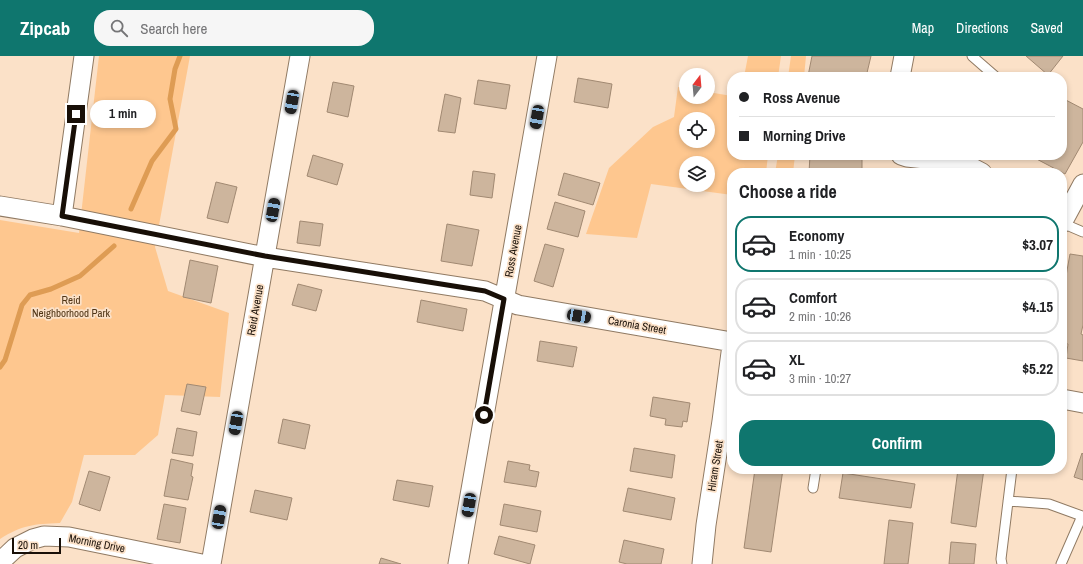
<!DOCTYPE html>
<html lang="en">
<head>
<meta charset="utf-8">
<style>
  body { margin:0; font-family:"Archivo Narrow",sans-serif; background:#f6f6f6; color:#202124; height:100vh; display:flex; flex-direction:column; font-size:15px; white-space:nowrap }
  * { box-sizing:border-box; margin:0 }
  p { font-size:13px; color:#757577 }
  .icon { flex:none; width:22px; height:22px; fill:none; stroke:currentColor; stroke-width:2; stroke-linecap:round; stroke-linejoin:round }
  .map { position:relative; flex:1; overflow:hidden }
  .sheet { position:absolute; left:727px; top:112px; width:340px; height:306px; display:flex; flex-direction:column; background:#fff; border-radius:16px; box-shadow:0 2px 6px #0003 }
  .sheet>* { flex:none }
  .hud { position:absolute; left:727px; top:16px; width:340px; height:88px; border-radius:16px; box-shadow:0 2px 6px #0003; display:grid; align-content:center; height:88px; padding:0 12px; background:#fff }
  .needle { width:26px; rotate:16deg }
  .tools { position:absolute; left:679px; top:12px; display:grid; gap:8px }
  .tools a { display:grid; place-items:center; width:36px; height:36px; border-radius:50%; background:#fff; box-shadow:0 2px 6px #0003; font-size:20px }
  .scale { position:absolute; left:12px; bottom:10px; width:49px; box-sizing:border-box; padding-left:4px; border:2px solid #180f07; border-top:0; font-size:11px; line-height:14px; white-space:nowrap; color:#180f07; -webkit-text-stroke:3px #fbe1c8; paint-order:stroke }
  .end { position:absolute; width:18px; height:18px; margin:-9px; border:5px solid #180f07; background:#fff; box-shadow:0 0 0 2px #fff }
  .from { border-radius:50% }
  .bubble { position:absolute; height:28px; border-radius:14px; background:#fff; box-shadow:0 2px 6px #0003; font-size:13px; font-weight:800; line-height:28px; text-align:center }
  .car { position:absolute; width:12px; height:24px; margin:-12px -6px; border-radius:5px; box-shadow:0 0 3px 1px #0007; background:linear-gradient(#222 24%,#8ab4d8 0 40%,#222 0 76%,#8ab4d8 0 86%,#222 0) }
  .hud b { display:flex; align-items:center; gap:14px; height:38px; font-size:15px }
  .hud b+b { border-top:1px solid #e0e0e0 }
  .hud i { width:10px; height:10px; background:#202124 }
  ul { padding:0; list-style:none }
  li { display:flex; align-items:center; gap:12px; height:56px; margin:0 8px 6px; padding:0 4px; border:2px solid #e0e0e0; border-radius:16px }
  li div { flex:1 }
  li b { display:block; font-size:15px }
  li em { font-style:normal; font-weight:800 }
  li.selected { border-color:#0f766e }
  li>.icon { width:36px; height:36px; stroke-width:1.5 }
  h2 { padding:0 12px; font-size:18px; line-height:48px }
  .button { display:flex; gap:8px; margin-top:auto; padding:8px 12px }
  .button a { flex:1; height:46px; border-radius:16px; background:#0f766e; color:#fff; font-size:16px; font-weight:800; line-height:46px; text-align:center }
  header { display:flex; align-items:center; gap:24px; box-sizing:border-box; height:56px; padding:0 20px; background:#0f766e; color:#fff }
  header strong { font-size:19px }
  nav { display:flex; gap:22px; margin-inline-start:auto; font-size:14px }
  .search { width:280px; height:36px; background:#f6f6f6; display:flex; align-items:center; gap:10px; box-sizing:border-box; padding:0 14px; border-radius:16px; color:#757577; font-size:15px }
  .map>svg:first-child { display:block }
  .green { fill:#fec78f; fill-rule:evenodd }
  .lines { fill:none; stroke-linecap:round; stroke-linejoin:round }
  .stream { stroke:#de9c54; stroke-width:5 }
  .building { fill:#cdb59d; stroke:#a18972 }
  .service-casing { stroke:#907a63; stroke-width:11 }
  .minor-casing { stroke:#907a63; stroke-width:21 }
  .service { stroke:#fff; stroke-width:9 }
  .minor { stroke:#fff; stroke-width:19 }
  .route { stroke:#180f07; stroke-width:5 }
  .labels { text-anchor:middle; stroke-width:3.5; stroke-linejoin:round; paint-order:stroke }
  .street-label { font-size:11px; fill:#180f07; stroke:#fbe1c8 }
  .park-label { font-size:11px; fill:#4f3415; stroke:#fbe1c8 }
</style>
</head>
<body>
<header>
<strong>Zipcab</strong>
<div class="search"><svg class="icon" aria-label="search" viewBox="0 0 24 24"><circle cx="10" cy="10" r="6"/><path d="M15 15l6 6"/></svg>Search here</div>
<nav><a>Map</a><a>Directions</a><a>Saved</a></nav>
</header>
<div class="map">
<svg width="1083" height="508" viewBox="0 0 1083 508">
  <rect width="100%" height="100%" fill="#fbe1c8"/>
  <path class="green" d="M 99,0 L 190,0 L 155,191 L 168,235 L 229,257 L 220,341 L 165,339 L 158,379 L 135,399 L 84,399 L 72,446 L 60,467 C 34,468 22,469 0,483 L 0,164 L 79,177 Z
    M 748,0 L 781,0 L 778,21 L 744,21 Z
    M 791,0 L 806,0 L 804,21 L 788,21 Z
    M 678,31 L 686,32 L 686,41 L 708,41 L 708,36 L 732,40 L 732,99 L 768,99 L 766,117 L 732,117 L 732,139 L 651,128 L 637,182 L 586,178 L 609,112 L 653,71 L 674,61 ZM 686,63 L 708,63 L 708,85 L 686,85 ZM 686,107 L 708,107 L 708,129 L 686,129 Z
    M 778,99 L 795,99 L 793,117 L 775,117 Z"/>
  <g class="lines">
    <path class="stream" d="M 131,153 L 152,105 L 176,73 L 170,43 L 175,13 L 180,0
      M 0,311 L 5,304 L 22,249 L 30,239 L 51,233 L 80,220 L 114,190"/>
  </g>
  <path class="building" d="M 812,0 L 871,0 L 866,21 L 812,21 L 808,20 Z
    M 1026,0 L 1063,0 L 1048,19 Z
    M 578,22 L 612,28 L 608,52 L 574,46 Z
    M 478,24 L 510,29 L 506,53 L 474,48 Z
    M 333,26 L 354,30 L 348,61 L 327,56 Z
    M 445,38 L 461,42 L 455,77 L 438,75 Z
    M 1062,42 L 1083,53 L 1083,86 L 1065,118 L 1029,99 L 1062,99 Z
    M 313,99 L 343,108 L 337,129 L 307,120 Z
    M 810,99 L 862,99 L 862,117 L 809,117 Z
    M 473,115 L 495,118 L 492,142 L 470,139 Z
    M 564,117 L 600,127 L 593,149 L 558,139 Z
    M 216,126 L 237,131 L 228,167 L 207,162 Z
    M 555,146 L 585,155 L 578,181 L 547,173 Z
    M 300,165 L 323,168 L 320,190 L 297,187 Z
    M 447,168 L 479,174 L 472,210 L 441,205 Z
    M 545,188 L 564,193 L 553,231 L 534,225 Z
    M 1070,198 L 1083,200 L 1083,269 L 1081,278 L 1083,279 L 1083,305 L 1066,302 L 1068,288 L 1062,287 L 1062,242 Z
    M 190,204 L 218,210 L 211,247 L 183,241 Z
    M 298,228 L 322,234 L 316,255 L 292,249 Z
    M 421,244 L 467,253 L 463,275 L 417,266 Z
    M 540,285 L 577,291 L 573,311 L 537,305 Z
    M 187,328 L 206,331 L 200,359 L 181,355 Z
    M 653,341 L 690,347 L 687,366 L 683,365 L 682,371 L 665,369 L 666,363 L 650,360 Z
    M 283,363 L 310,369 L 305,393 L 278,387 Z
    M 177,372 L 197,376 L 193,400 L 172,397 Z
    M 634,392 L 675,399 L 672,422 L 630,415 Z
    M 1082,397 L 1083,398 L 1083,424 L 1074,421 Z
    M 171,403 L 193,408 L 191,420 L 193,421 L 188,444 L 164,440 Z
    M 508,405 L 530,409 L 529,414 L 539,416 L 536,431 L 504,426 Z
    M 755,413 L 783,413 L 771,496 L 744,492 Z
    M 958,413 L 984,413 L 976,471 L 951,467 Z
    M 89,415 L 110,421 L 100,455 L 79,448 Z
    M 843,417 L 915,428 L 911,452 L 839,442 Z
    M 397,424 L 433,430 L 429,451 L 393,444 Z
    M 628,432 L 675,442 L 671,464 L 623,455 Z
    M 255,434 L 292,442 L 287,464 L 250,456 Z
    M 164,448 L 186,452 L 180,487 L 157,483 Z
    M 504,448 L 541,455 L 537,476 L 500,469 Z
    M 889,464 L 913,467 L 908,508 L 884,508 Z
    M 499,480 L 535,489 L 530,508 L 494,498 Z
    M 624,484 L 664,493 L 661,508 L 627,508 L 619,506 Z
    M 951,486 L 976,488 L 974,508 L 949,508 Z
    M 381,502 L 401,508 L 379,508 Z"/>
  <g class="lines">
    <g class="service-casing">
      <path id="service" d="M 972,0 L 996,21
        M 1062,167 L 1083,176
        M 813,432 L 816,413
        M 1008,445 L 1049,448 L 1082,460 L 1061,508
        M 1002,508 L 1001,503 L 1012,413"/>
    </g>
    <g class="minor-casing">
      <path id="minor" d="M 900,21 L 904,0
        M 901,99 L 907,101 L 963,107 L 982,117
        M 0,150 L 62,160 L 265,201 L 485,235 L 518,249 L 732,286
        M 62,160 L 84,0
        M 1062,167 L 1083,128
        M 1062,343 L 1083,347
        M 0,506 L 15,492 L 33,483 L 44,480 L 69,481 L 202,508
        M 211,508 L 300,0
        M 458,508 L 547,0
        M 702,508 L 706,469 L 722,365 L 732,289"/>
    </g>
    <use href="#service" class="service"/>
    <use href="#minor" class="minor"/>
  </g>
  <g class="lines">
    <path class="route" d="M 76,58 L 62,160 L 265,200 L 485,235 L 504,243 L 484,359"/>
  </g>
  <g class="labels">
    <g class="street-label">
      <text transform="translate(513 195) rotate(-80)" y="4">Ross Avenue</text>
      <text transform="translate(255 254) rotate(-80)" y="4">Reid Avenue</text>
      <text transform="translate(637 269) rotate(10)" y="4">Caronia Street</text>
      <text transform="translate(715 410) rotate(-81)" y="4">Hiram Street</text>
      <text transform="translate(97 487) rotate(11)" y="4">Morning Drive</text>
    </g>
    <g class="park-label">
      <text x="71" y="248">Reid<tspan x="71" dy="13">Neighborhood Park</tspan></text>
    </g>
  </g>
</svg>
<div class="tools">
<a><svg class="needle" viewBox="-14 -14 28 28"><path d="M0-13l5 13h-10z" fill="#e53935"/><path d="M0 13l5-13h-10z" fill="#757577"/></svg></a>
<a><svg class="icon" aria-label="locate" viewBox="0 0 24 24"><circle cx="12" cy="12" r="6"/><path d="M12 2v4M12 18v4M2 12h4M18 12h4"/></svg></a>
<a><svg class="icon" aria-label="layers" viewBox="0 0 24 24"><path d="M12 4l9 5-9 5-9-5zM3 14l9 5 9-5"/></svg></a>
</div>
<div class="scale">20 m</div>
<i class="end from" style="left:484px;top:359px"></i>
<i class="end" style="left:76px;top:58px"></i>
<div class="bubble" style="left:90px;top:44px;width:66px">1 min</div>
<i class="car" style="left:292px;top:46px;rotate:190deg"></i>
<i class="car" style="left:537px;top:61px;rotate:190deg"></i>
<i class="car" style="left:273px;top:154px;rotate:10deg"></i>
<i class="car" style="left:579px;top:260px;rotate:100deg"></i>
<i class="car" style="left:236px;top:367px;rotate:190deg"></i>
<i class="car" style="left:469px;top:449px;rotate:190deg"></i>
<i class="car" style="left:219px;top:461px;rotate:10deg"></i>
<div class="hud">
<b><i class="from"></i>Ross Avenue</b>
<b><i></i>Morning Drive</b>
</div>
<section class="sheet">
<h2>Choose a ride</h2>
<ul>
<li class="selected"><svg class="icon" aria-label="car" viewBox="0 0 24 24"><path d="M5 17H2v-5l4-1 3-4h7l3 4 3 1v5h-3M9 17h6M6 11h13"/><circle cx="7" cy="17" r="2"/><circle cx="17" cy="17" r="2"/></svg><div><b>Economy</b><p>1 min · 10:25</p></div><em>$3.07</em></li>
<li><svg class="icon" aria-label="car" viewBox="0 0 24 24"><path d="M5 17H2v-5l4-1 3-4h7l3 4 3 1v5h-3M9 17h6M6 11h13"/><circle cx="7" cy="17" r="2"/><circle cx="17" cy="17" r="2"/></svg><div><b>Comfort</b><p>2 min · 10:26</p></div><em>$4.15</em></li>
<li><svg class="icon" aria-label="car" viewBox="0 0 24 24"><path d="M5 17H2v-5l4-1 3-4h7l3 4 3 1v5h-3M9 17h6M6 11h13"/><circle cx="7" cy="17" r="2"/><circle cx="17" cy="17" r="2"/></svg><div><b>XL</b><p>3 min · 10:27</p></div><em>$5.22</em></li>
</ul>
<div class="button"><a>Confirm</a></div>
</section>
</div>
</body>
</html>
